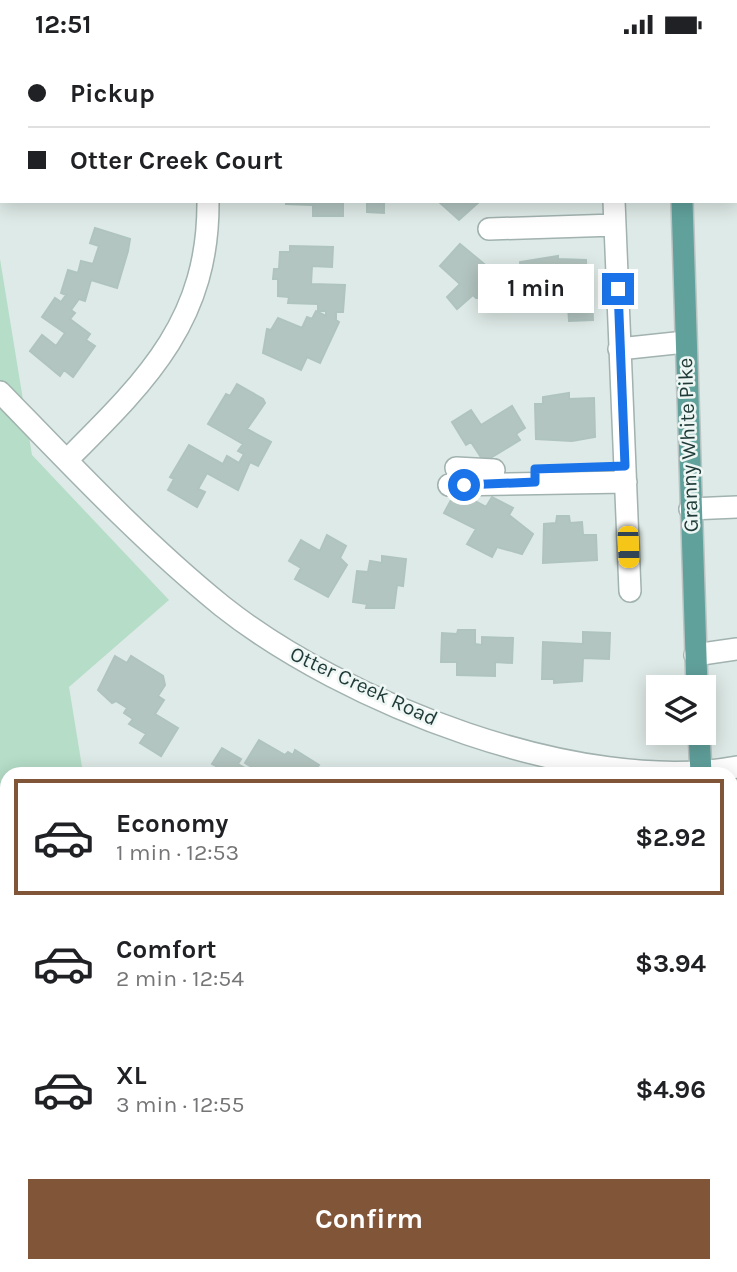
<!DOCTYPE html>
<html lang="en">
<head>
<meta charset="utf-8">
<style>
  body { margin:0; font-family:Karla,sans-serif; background:#f6f6f6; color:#202124; height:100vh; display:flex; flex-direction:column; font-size:26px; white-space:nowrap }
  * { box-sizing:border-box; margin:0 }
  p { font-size:23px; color:#757577 }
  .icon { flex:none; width:38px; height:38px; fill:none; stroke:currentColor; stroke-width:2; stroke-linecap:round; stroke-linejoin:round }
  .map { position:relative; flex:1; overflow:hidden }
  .details { position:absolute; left:0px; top:718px; width:738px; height:506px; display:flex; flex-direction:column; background:#fff; border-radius:21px 21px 0 0; box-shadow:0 4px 18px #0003 }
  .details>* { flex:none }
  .guide { position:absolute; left:0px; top:0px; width:738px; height:154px; box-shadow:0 4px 18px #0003; display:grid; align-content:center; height:154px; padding:0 28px; background:#fff }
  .tools { position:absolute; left:646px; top:626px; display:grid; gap:14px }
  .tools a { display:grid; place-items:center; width:70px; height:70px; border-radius:0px; background:#fff; box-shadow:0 4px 18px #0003; font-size:35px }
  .end { position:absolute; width:32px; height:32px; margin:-16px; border:9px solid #1a73e8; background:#fff; box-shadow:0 0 0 4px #fff }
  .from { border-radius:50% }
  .bubble { position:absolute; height:49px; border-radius:0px; background:#fff; box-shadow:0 4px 18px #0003; font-size:23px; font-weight:700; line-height:49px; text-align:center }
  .car { position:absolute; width:21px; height:42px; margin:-21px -10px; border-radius:9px; box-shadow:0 0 5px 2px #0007; background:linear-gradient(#f5c518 24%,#345 0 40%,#f5c518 0 76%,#345 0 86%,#f5c518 0) }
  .guide b { display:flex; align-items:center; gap:24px; height:66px; font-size:26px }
  .guide b+b { border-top:2px solid #e0e0e0 }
  .guide i { width:18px; height:18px; background:#202124 }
  ul { padding:12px 0 0; list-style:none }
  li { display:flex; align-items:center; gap:21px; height:116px; margin:0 14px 10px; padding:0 14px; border:4px solid transparent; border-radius:0px }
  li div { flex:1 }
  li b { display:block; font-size:26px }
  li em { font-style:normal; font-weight:700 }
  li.active { border-color:#815538 }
  li>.icon { width:63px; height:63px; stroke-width:1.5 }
  .action { display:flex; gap:14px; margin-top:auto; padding:14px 28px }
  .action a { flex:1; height:80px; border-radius:0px; background:#815538; color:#fff; font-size:28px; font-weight:700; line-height:80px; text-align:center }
  .status { display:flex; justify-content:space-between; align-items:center; height:49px; padding:0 35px; background:#fff; direction:ltr }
  .status svg { height:19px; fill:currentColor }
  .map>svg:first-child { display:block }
  .green { fill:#b5ddc7 }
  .building { fill:#b3c5c0; stroke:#b0c4bf; stroke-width:2 }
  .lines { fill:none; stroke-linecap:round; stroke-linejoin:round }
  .minor-casing { stroke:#a1b2af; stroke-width:24 }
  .major-casing { stroke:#bcc4c3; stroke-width:24 }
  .minor { stroke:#fff; stroke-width:21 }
  .major { stroke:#61a19c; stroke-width:21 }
  .route { stroke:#1a73e8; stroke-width:9 }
  .labels { text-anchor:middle; stroke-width:5; stroke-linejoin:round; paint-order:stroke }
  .street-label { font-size:21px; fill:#1f3a38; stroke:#eef7f4 }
</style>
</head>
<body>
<div class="status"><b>12:51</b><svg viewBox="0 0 49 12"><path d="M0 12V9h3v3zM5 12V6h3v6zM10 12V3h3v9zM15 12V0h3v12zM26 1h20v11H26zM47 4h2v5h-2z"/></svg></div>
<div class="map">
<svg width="737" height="1223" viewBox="0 0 737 1223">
  <rect width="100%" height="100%" fill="#deeae7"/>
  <path class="green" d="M 0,210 L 32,406 L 169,551 L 69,638 L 83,724 L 7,724 L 7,895 L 0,899 Z"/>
  <path class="building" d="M 44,0 L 82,0 L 43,2 Z
    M 419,0 L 492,0 L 440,2 Z
    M 503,0 L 588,0 L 588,2 L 503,2 Z
    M 286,152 L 343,152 L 343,167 L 313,167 L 313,156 L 286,155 Z
    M 367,152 L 384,152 L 384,164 L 367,163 Z
    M 438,152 L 480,152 L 459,171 Z
    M 95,179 L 130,190 L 128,202 L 117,239 L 91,231 L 85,252 L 79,250 L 71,261 L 75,264 L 70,270 L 90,285 L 86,291 L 95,297 L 73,328 L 64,321 L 60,327 L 30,302 L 42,286 L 56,297 L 65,284 L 42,268 L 55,249 L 61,253 L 66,246 L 61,244 L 68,221 L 78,224 L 81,212 L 93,215 L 99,197 L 90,194 Z
    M 460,195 L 495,224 L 516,224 L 516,227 L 521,227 L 520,213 L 558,207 L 558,210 L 586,211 L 587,248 L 592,247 L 593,271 L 569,272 L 568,256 L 536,259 L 536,242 L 521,242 L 521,238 L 517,238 L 518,247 L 476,249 L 473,246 L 457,260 L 447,248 L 460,235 L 440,217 Z
    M 290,197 L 333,198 L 332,218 L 312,217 L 311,235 L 345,236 L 343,263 L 336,263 L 336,271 L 339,273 L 320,314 L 307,308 L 301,321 L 263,304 L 267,280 L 271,281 L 278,269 L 302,279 L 307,268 L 312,270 L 316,262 L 326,267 L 326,262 L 318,262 L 318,255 L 288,254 L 289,248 L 278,247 L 278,230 L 273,230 L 274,220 L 279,220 L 280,203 L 290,203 Z
    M 237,335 L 263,350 L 265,354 L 247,380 L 271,393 L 258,417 L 250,413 L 238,441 L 207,424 L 198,440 L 205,443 L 197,458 L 168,441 L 174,430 L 170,428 L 189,396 L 223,415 L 227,407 L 239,414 L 244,405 L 238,402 L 243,395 L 208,375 L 226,345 L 230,347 Z
    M 569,344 L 569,350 L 594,349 L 595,388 L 572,392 L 536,390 L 535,355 L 543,355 L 543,348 Z
    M 512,357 L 525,379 L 516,385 L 520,391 L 484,413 L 471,393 L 466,396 L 452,373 L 471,361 L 481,376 Z
    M 456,442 L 486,458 L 492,448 L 513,459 L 509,466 L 533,485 L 522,505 L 497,498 L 492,508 L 467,495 L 476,480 L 444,464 Z
    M 557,467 L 569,467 L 570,474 L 582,473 L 583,486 L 596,486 L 597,511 L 543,514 L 544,475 L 556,474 Z
    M 327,486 L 346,497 L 340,509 L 347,516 L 328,548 L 295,530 L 301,519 L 289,512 L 301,491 L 320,502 Z
    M 382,507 L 406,510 L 403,537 L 397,536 L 394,559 L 366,559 L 367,555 L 353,553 L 357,522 L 368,523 L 370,512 L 382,514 Z
    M 458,581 L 475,581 L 475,595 L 482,596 L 482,588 L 513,589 L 512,614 L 495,613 L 495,627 L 457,626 L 457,613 L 441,613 L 442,584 L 457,585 Z
    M 583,583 L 610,584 L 609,610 L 583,609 L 582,632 L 554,634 L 554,630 L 542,630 L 543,593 L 583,595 Z
    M 115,607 L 127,614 L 131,607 L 163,627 L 165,636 L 158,647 L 164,651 L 155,665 L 178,679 L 161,707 L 140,694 L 146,685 L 129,675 L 133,670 L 124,664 L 127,659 L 116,652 L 112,654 L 98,641 Z
    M 259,691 L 285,706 L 288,703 L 293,706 L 295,701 L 319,716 L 316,720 L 321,723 L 261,724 L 245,714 Z
    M 222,699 L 241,710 L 238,715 L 254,724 L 234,721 L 232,724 L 219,724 L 221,720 L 212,715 Z
    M 333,1216 L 397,1216 L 398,1223 L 317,1223 Z
    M 483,1216 L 515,1216 L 488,1223 L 485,1223 Z"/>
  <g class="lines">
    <g class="minor-casing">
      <path id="minor" d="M 610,0 L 610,2
        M 614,152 L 630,542
        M 489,180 L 615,176
        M 619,300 L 685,293
        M 0,343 C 71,416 143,493 222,557 C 344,654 581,747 737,718
        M 68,410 C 147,331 209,271 208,152
        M 456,419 L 494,421
        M 449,436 L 626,433
        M 690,460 L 737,458
        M 695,606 L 737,600
        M 732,847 L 737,847
        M 732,1082 L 737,1081
        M 0,1211 L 7,1209"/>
    </g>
    <g class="major-casing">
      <path id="major" d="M 673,0 L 673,2
        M 682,152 L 697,639
        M 699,684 L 701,724
        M 721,1216 L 722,1223"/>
    </g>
    <use href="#minor" class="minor"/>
    <use href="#major" class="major"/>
  </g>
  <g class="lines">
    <path class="route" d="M 464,436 L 535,433 L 535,420 L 625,417 L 618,240"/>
  </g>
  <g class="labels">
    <g class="street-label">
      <text transform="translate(688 396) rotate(-92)" y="7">Granny White Pike</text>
      <text transform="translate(364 637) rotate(25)" y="7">Otter Creek Road</text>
    </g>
  </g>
</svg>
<div class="tools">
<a><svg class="icon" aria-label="layers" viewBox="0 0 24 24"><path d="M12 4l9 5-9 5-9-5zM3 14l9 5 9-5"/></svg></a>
</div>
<i class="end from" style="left:464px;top:436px"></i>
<i class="end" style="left:618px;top:240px"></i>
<div class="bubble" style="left:478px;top:215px;width:116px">1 min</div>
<i class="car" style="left:628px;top:498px;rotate:178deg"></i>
<div class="guide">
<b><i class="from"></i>Pickup</b>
<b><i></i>Otter Creek Court</b>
</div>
<section class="details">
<ul>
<li class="active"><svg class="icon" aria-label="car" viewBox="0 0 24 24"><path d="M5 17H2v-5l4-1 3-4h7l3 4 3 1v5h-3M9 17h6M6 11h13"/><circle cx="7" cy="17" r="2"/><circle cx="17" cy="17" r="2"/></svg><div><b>Economy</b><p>1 min · 12:53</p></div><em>$2.92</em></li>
<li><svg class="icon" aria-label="car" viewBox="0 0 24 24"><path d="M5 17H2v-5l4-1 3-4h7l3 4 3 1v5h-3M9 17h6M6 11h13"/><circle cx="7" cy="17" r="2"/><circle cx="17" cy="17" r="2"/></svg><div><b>Comfort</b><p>2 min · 12:54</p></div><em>$3.94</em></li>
<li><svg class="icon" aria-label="car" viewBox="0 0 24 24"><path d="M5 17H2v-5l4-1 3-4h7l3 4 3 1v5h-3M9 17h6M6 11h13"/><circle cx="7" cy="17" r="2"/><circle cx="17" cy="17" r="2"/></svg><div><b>XL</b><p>3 min · 12:55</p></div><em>$4.96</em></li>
</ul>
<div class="action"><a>Confirm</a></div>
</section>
</div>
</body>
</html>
